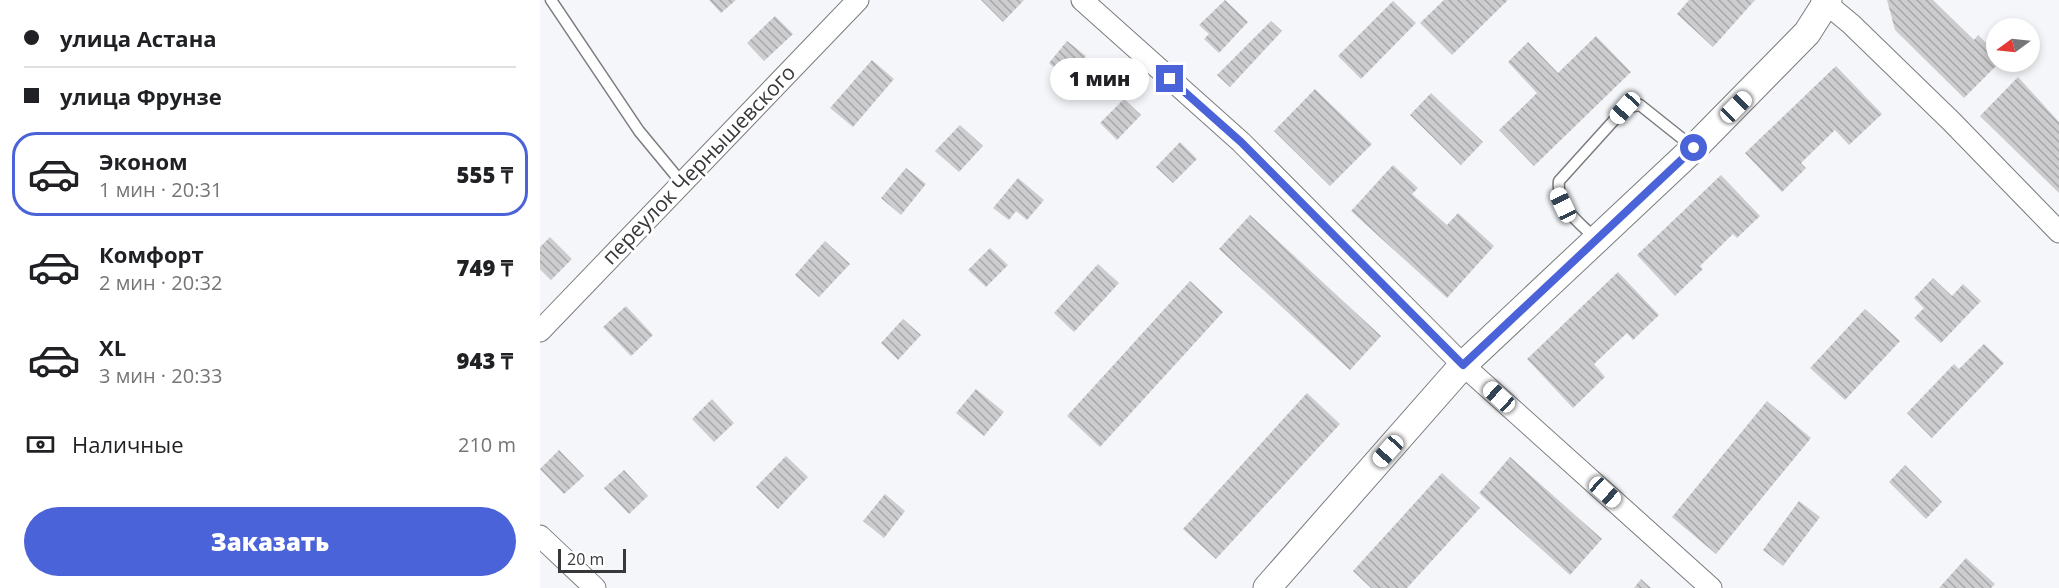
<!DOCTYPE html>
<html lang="ru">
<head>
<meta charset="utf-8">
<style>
  body { margin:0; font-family:"Open Sans",sans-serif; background:#f2f2f2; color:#202124; height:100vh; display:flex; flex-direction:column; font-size:22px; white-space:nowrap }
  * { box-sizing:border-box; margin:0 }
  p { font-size:20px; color:#757577 }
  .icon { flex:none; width:33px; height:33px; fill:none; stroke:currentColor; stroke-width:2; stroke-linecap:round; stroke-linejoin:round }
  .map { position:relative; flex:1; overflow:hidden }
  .details { display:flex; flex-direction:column; background:#fff; width:540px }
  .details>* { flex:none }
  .guide { display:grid; align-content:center; height:132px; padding:0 24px; background:#fff }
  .needle { width:39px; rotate:255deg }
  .tools { position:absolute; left:1446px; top:18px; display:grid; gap:12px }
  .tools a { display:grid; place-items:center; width:54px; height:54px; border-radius:50%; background:#fff; box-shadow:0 3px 9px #0003; font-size:30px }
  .scale { position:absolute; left:18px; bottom:15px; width:68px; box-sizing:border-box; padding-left:6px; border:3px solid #373839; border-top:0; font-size:16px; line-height:21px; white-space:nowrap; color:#373839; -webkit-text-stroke:4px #fff; paint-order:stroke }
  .end { position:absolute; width:27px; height:27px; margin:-14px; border:8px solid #4b63d8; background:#fff; box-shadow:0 0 0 3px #fff }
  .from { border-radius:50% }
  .bubble { position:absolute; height:42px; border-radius:21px; background:#fff; box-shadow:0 3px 9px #0003; font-size:20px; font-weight:800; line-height:42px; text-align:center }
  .car { position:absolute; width:18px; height:36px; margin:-18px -9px; border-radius:8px; box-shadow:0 0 4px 2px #0007; background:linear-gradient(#fff 24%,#345 0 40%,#fff 0 76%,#345 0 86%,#fff 0) }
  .guide b { display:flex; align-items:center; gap:21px; height:57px; font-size:22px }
  .guide b+b { border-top:2px solid #e0e0e0 }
  .guide i { width:15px; height:15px; background:#202124 }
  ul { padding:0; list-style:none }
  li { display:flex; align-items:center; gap:18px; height:84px; margin:0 12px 9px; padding:0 12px; border:3px solid transparent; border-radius:24px }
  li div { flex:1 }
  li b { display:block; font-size:22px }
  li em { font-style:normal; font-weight:800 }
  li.active { border-color:#4b63d8 }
  li>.icon { width:54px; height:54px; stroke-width:1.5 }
  .pay { display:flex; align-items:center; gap:15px; height:66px; padding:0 24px; font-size:22px }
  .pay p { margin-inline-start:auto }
  .button { display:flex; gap:12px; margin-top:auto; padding:12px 24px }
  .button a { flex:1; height:69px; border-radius:36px; background:#4b63d8; color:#fff; font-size:24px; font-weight:800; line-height:69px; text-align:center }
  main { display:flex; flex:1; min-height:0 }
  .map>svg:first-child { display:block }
  .building { fill:url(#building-back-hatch) }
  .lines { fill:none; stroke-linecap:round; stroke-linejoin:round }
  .service-casing { stroke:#7b7c7f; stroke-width:13 }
  .minor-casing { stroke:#7b7c7f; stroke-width:23 }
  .tertiary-casing { stroke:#7b7c7f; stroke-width:29 }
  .service { stroke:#fff; stroke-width:10 }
  .minor { stroke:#fff; stroke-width:21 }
  .tertiary { stroke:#fff; stroke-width:27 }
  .route { stroke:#4b63d8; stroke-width:8 }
  .labels { text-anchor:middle; stroke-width:6; stroke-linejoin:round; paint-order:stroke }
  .street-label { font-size:21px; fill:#373839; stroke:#fff }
</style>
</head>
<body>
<main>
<section class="details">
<div class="guide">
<b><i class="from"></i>улица Астана</b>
<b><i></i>улица Фрунзе</b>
</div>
<ul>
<li class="active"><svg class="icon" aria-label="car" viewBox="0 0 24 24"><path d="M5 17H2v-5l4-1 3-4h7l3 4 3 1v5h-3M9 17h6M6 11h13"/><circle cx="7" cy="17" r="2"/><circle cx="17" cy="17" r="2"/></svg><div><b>Эконом</b><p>1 мин · 20:31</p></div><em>555 ₸</em></li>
<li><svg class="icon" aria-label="car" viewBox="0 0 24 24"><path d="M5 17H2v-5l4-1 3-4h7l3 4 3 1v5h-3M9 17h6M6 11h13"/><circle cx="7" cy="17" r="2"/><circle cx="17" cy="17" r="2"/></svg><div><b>Комфорт</b><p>2 мин · 20:32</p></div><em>749 ₸</em></li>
<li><svg class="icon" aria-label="car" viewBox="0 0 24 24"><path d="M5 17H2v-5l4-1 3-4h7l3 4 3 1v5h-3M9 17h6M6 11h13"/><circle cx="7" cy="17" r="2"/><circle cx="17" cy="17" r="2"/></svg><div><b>XL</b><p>3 мин · 20:33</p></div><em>943 ₸</em></li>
</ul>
<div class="pay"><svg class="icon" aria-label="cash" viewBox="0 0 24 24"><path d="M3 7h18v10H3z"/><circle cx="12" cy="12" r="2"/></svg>Наличные<p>210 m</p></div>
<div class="button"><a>Заказать</a></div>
</section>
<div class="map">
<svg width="1519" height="588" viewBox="0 0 1519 588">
  <defs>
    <pattern id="building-back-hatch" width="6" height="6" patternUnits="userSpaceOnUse" patternTransform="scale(1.5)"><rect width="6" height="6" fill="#cdcdd0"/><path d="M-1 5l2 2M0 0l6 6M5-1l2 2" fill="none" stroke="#a7a7aa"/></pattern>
  </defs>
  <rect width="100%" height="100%" fill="#f4f6f9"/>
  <path class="building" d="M 169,0 L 196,0 L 181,13 Z
    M 441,0 L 484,0 L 463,22 Z
    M 685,0 L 708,22 L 679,53 L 664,39 L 669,34 L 659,25 Z
    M 904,0 L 968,0 L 912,55 L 880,23 Z
    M 1149,0 L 1215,0 L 1173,47 L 1137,14 Z
    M 1347,0 L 1393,0 L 1434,40 L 1438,35 L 1456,53 L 1456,62 L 1460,62 L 1424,98 L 1355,30 Z
    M 853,1 L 876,23 L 821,79 L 798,56 Z
    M 235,16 L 253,34 L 224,61 L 207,43 Z
    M 731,21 L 742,31 L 690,87 L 677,75 Z
    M 1056,36 L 1091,72 L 994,166 L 959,130 L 997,93 L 968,62 L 988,42 L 1018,73 Z
    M 527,41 L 546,56 L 527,79 L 509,63 Z
    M 332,60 L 354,79 L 313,127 L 290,108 Z
    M 1296,66 L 1342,114 L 1309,145 L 1295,130 L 1261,163 L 1266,168 L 1242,192 L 1205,153 Z
    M 1478,77 L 1519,122 L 1519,193 L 1440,116 Z
    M 775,89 L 832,144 L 790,186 L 734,131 Z
    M 891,93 L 943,142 L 921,165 L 870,115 Z
    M 584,99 L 601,115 L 577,140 L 560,123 Z
    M 420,125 L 443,146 L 419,172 L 395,151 Z
    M 640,142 L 657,159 L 633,183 L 616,167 Z
    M 853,165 L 878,188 L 872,194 L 907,225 L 918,213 L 954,246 L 907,298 L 811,211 Z
    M 366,168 L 386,184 L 361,215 L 341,198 Z
    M 1181,175 L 1220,216 L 1197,238 L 1193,234 L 1160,266 L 1163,269 L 1135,296 L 1097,255 Z
    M 478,178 L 504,200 L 487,220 L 476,211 L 469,220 L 453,208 Z
    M 710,215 L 841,336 L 810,370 L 679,249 Z
    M 10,237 L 32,259 L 11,280 L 0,269 L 0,247 Z
    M 285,241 L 310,264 L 279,297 L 255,275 Z
    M 450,248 L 468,265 L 446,287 L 428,270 Z
    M 558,264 L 579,283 L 534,332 L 514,313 Z
    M 1078,272 L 1119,315 L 1093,340 L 1087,333 L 1054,364 L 1065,377 L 1033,408 L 987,359 Z
    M 1393,278 L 1412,296 L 1423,284 L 1441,301 L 1401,343 L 1374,318 L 1384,308 L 1374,298 Z
    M 650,281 L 683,312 L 560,447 L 527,416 Z
    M 86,306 L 113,335 L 91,356 L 63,327 Z
    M 1325,309 L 1360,341 L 1305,400 L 1270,368 Z
    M 363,319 L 381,335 L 358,360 L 341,343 Z
    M 1444,344 L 1464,363 L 1392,438 L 1367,413 L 1414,364 L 1419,369 Z
    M 436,389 L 464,412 L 444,436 L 416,413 Z
    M 767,393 L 800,424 L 676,559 L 643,529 Z
    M 172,399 L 194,423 L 174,442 L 152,419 Z
    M 1227,401 L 1271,438 L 1176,554 L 1132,517 Z
    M 19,450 L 44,476 L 24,494 L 0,469 Z
    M 246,456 L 268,477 L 238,509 L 216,487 Z
    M 970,457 L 1062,539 L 1030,575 L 939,493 Z
    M 1365,465 L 1402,502 L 1386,519 L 1349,482 Z
    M 84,470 L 108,496 L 89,514 L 64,488 Z
    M 902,473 L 940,508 L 867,588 L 831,588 L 813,571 Z
    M 345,494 L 365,511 L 344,538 L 323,521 Z
    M 1259,501 L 1280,517 L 1243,566 L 1223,550 Z
    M 1426,558 L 1455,584 L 1451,588 L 1399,588 Z
    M 1101,579 L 1111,588 L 1094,588 Z"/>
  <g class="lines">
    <g class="service-casing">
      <path id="service" d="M 11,0 L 99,131 L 142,183
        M 1057,240 C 1040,223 1016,207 1019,181 L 1085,108 L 1100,105 L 1154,148"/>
    </g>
    <g class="minor-casing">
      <path id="minor" d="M 542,0 L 701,142 L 923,365 L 1171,588
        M 1282,0 L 1311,24 L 1411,121 L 1519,232
        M 0,331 L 318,0
        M 0,536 L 55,588"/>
    </g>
    <g class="tertiary-casing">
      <path id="tertiary" d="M 727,588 L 923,365 L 1154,148 L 1267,33 L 1288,0"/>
    </g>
    <use href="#service" class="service"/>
    <use href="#minor" class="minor"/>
    <use href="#tertiary" class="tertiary"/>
  </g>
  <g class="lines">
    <path class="route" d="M 630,79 L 701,142 L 923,365 L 1154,148"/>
  </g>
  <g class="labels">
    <g class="street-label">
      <text transform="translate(159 165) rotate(-46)" y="7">переулок Чернышевского</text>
    </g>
  </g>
</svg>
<div class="tools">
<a><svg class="needle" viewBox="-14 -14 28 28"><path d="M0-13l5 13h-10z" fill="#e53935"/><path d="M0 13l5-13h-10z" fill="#757577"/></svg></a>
</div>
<div class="scale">20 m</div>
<i class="end from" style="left:1154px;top:148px"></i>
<i class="end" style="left:630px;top:79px"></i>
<div class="bubble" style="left:510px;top:58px;width:99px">1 мин</div>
<i class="car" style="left:1196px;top:107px;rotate:45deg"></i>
<i class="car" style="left:1085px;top:108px;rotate:222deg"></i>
<i class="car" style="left:1023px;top:205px;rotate:335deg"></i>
<i class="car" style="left:959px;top:397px;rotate:312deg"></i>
<i class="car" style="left:848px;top:451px;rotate:222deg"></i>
<i class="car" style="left:1065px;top:492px;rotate:132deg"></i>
</div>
</main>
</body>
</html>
